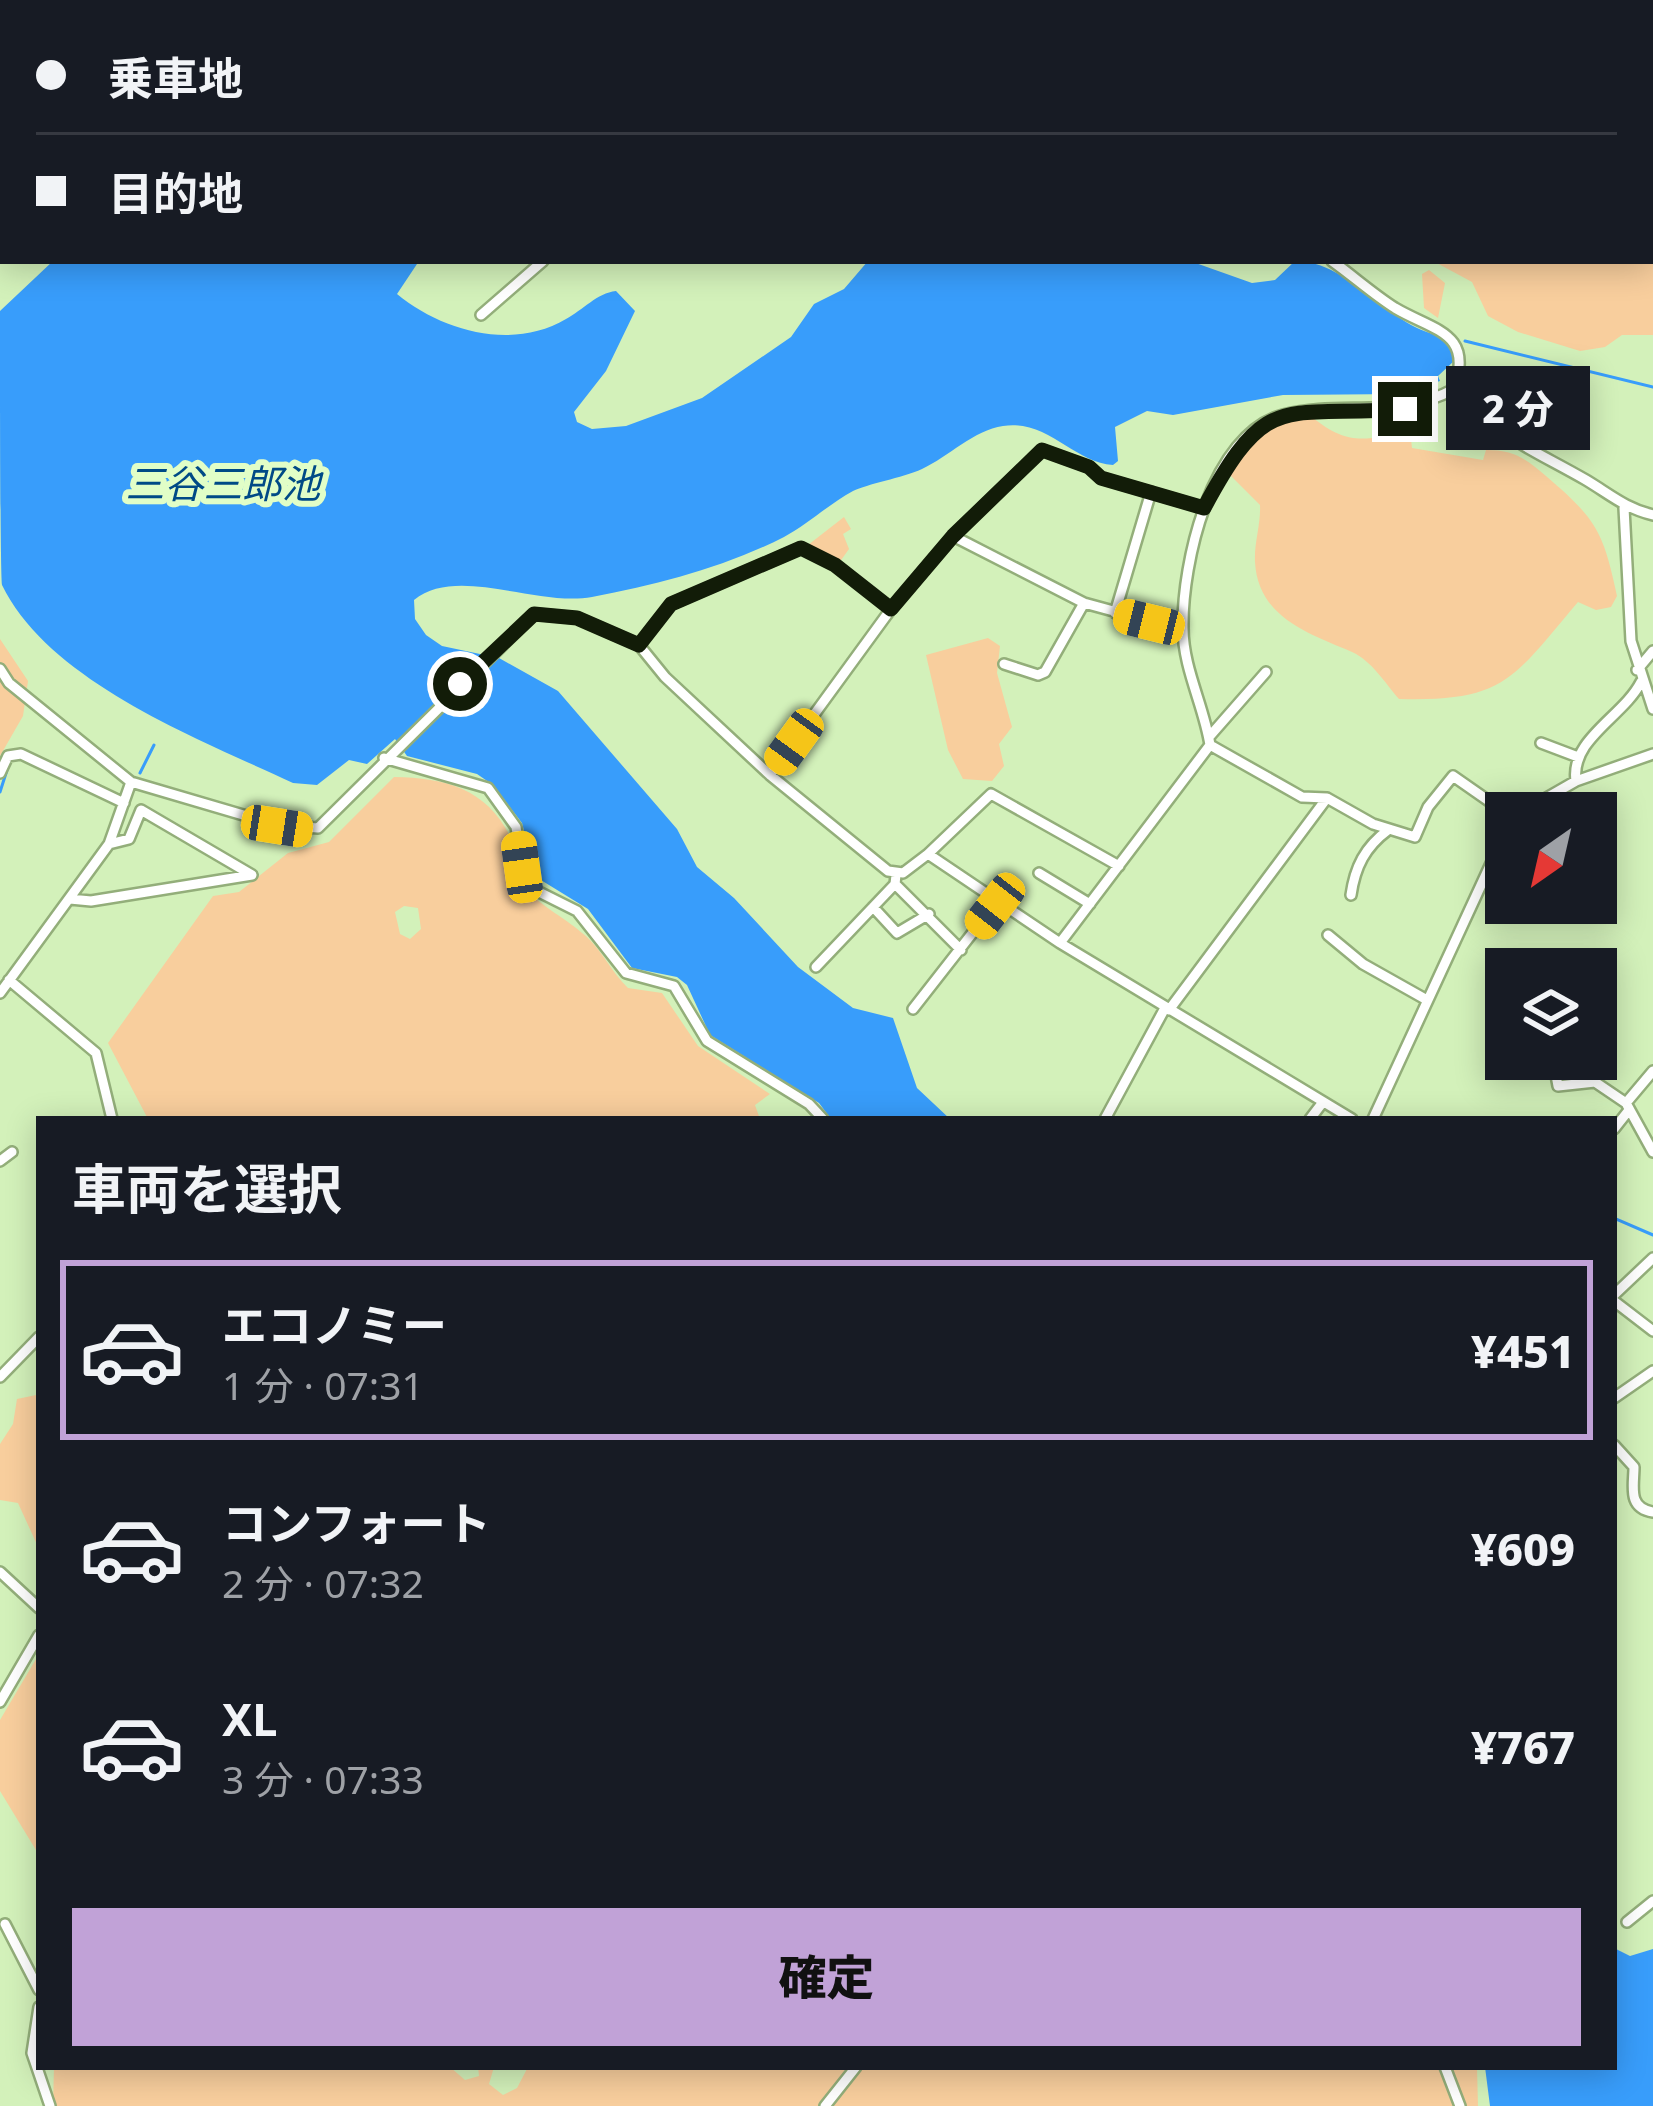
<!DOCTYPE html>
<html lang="ja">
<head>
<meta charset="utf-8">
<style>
  body { margin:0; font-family:"Noto Sans","Noto Sans JP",sans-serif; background:#242831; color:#f1f3f6; height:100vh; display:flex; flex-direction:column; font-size:45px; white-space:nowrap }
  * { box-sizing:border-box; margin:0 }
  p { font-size:39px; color:#9ea1a6 }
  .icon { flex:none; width:66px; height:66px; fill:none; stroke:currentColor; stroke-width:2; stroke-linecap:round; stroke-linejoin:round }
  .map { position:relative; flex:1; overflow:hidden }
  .drawer { position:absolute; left:36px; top:1116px; width:1581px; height:954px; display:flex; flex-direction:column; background:#171b24; border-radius:0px; box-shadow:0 6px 30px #0003 }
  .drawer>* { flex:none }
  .banner { position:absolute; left:0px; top:0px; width:1653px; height:264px; box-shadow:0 6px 30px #0003; display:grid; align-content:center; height:264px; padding:0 36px; background:#171b24 }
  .needle { width:78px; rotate:214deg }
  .tools { position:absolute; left:1485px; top:792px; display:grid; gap:24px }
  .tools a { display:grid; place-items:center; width:132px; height:132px; border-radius:0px; background:#171b24; box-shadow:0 6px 30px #0003; font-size:60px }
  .end { position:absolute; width:54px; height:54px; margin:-27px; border:15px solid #121c08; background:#fff; box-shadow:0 0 0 6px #fff }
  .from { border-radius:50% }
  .bubble { position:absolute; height:84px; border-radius:0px; background:#171b24; box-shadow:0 6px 30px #0003; font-size:39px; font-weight:800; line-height:84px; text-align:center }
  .car { position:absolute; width:36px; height:72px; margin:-36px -18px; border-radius:15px; box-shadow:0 0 9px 3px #0007; background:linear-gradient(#f5c518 24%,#345 0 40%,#f5c518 0 76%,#345 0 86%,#f5c518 0) }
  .banner b { display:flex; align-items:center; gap:42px; height:114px; font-size:45px }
  .banner b+b { border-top:3px solid #363941 }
  .banner i { width:30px; height:30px; background:#f1f3f6 }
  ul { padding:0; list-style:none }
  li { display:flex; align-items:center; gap:36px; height:180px; margin:0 24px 18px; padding:0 12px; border:6px solid transparent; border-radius:0px }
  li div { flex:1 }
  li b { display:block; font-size:45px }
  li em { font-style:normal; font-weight:800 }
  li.active { border-color:#c1a2d7 }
  li>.icon { width:108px; height:108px; stroke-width:1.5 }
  h2 { padding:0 36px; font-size:54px; line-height:144px }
  .button { display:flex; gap:24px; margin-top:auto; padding:24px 36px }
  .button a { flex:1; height:138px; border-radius:0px; background:#c1a2d7; color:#111; font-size:48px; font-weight:800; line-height:138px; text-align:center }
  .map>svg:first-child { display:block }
  .green { fill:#f8ce9d; fill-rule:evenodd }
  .water { fill:#389dfb }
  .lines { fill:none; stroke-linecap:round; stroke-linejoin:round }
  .stream { stroke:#389dfb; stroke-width:3 }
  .street-casing { stroke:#93ae7a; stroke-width:14 }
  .primary-casing { stroke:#93ae7a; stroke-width:20 }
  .street { stroke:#fff; stroke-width:9 }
  .primary { stroke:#fff; stroke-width:15 }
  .route { stroke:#121c08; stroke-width:15 }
  .labels { text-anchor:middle; stroke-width:12; stroke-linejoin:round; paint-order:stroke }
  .water-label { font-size:39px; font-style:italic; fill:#004a86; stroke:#e1fec7 }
</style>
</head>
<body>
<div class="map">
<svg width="1653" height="2106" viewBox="0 0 1653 2106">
  <rect width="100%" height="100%" fill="#d3f1ba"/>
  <path class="green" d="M 1279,0 L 1653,0 L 1653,335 L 1622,335 L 1605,347 L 1580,351 L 1518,332 L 1488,316 L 1472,282 L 1433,261 L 1650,261 L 1650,3 Z
    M 1429,270 L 1445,283 L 1438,318 L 1424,308 L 1422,274 Z
    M 1312,417 C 1349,447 1366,440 1410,430 L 1412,448 L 1483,460 L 1486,450 C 1514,450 1525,458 1546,476 C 1596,519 1603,530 1617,596 L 1611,607 L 1596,610 L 1578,602 C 1513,678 1506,702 1399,699 C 1385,683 1372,661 1352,652 C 1310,634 1258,618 1255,562 C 1254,543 1261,524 1260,505 L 1229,474 C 1248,435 1270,424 1312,417 Z
    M 844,517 L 851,529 L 843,534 L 849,549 L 839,563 L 808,545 Z
    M 988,638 L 1000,646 L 997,673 L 1012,727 L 999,744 L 1004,766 L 992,781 L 963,779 L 948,750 L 926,655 Z
    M 0,639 L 28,681 L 23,716 L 0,756 Z
    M 394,777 C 447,778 488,789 512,840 C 506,895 552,905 587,937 C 603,952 612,973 628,988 L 662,993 L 698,1046 L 770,1094 L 755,1105 L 760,1119 L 148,1119 L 108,1043 L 213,896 L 239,892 L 288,853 L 329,842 ZM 404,906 L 418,908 L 421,929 L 410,939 L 400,934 L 395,912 Z
    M 36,1395 L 39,1396 L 39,1549 L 18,1503 L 0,1500 L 0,1444 L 13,1424 L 17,1399 Z
    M 39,1654 L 39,1855 L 0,1791 L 0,1720 Z
    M 54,2067 L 450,2067 L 465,2080 L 479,2076 L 478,2067 L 494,2067 L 489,2084 L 503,2095 L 517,2088 L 528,2067 L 1477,2067 L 1478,2106 L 53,2106 Z"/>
  <path class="water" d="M 89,0 L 926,0 L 87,3 Z
    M 53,261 L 419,261 L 397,294 C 442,331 512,351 566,319 C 583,310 597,293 616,291 L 635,311 L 606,371 L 574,412 L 577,422 L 592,429 L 626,426 L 702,398 L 791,337 L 814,304 L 844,289 L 868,261 L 1190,261 L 1252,283 L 1275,280 L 1295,261 C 1353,261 1387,330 1448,337 L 1454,361 L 1438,376 L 1440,381 L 1401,394 L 1283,395 L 1173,415 L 1147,411 L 1115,427 L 1118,461 L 1113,465 C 1074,463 1048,419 1003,426 C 974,430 948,457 922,469 C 902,478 867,484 853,491 C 829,504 808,524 784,537 C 723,568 659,584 592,597 C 536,607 457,565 414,600 L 415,619 L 426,635 L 442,646 L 499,658 L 558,691 L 677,829 L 697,867 L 734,898 L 798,967 L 853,1008 L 893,1018 L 917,1088 L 950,1119 L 831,1119 L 819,1103 L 710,1035 L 687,985 L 677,977 L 632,968 L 588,909 L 536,877 L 522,823 L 493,785 L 477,774 L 407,756 L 395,739 L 367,764 L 349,760 L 317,785 L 293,783 C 199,739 49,682 2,585 C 0,563 0,352 0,311 Z
    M 1614,1948 L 1630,1956 L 1653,1949 L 1653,2106 L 1490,2106 L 1485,2067 L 1614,2067 Z"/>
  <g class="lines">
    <path class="stream" d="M 1465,341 L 1653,387
      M 140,773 L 154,745
      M 0,792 L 8,767
      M 1614,1218 L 1653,1235"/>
    <g class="street-casing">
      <path id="street" d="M 7,0 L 8,3
        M 1088,0 L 1092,3
        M 955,3 L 957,0
        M 1064,3 L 1065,0
        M 1332,261 C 1353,276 1373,294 1395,308 C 1434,331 1474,332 1454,389 C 1496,437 1534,450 1586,480 C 1611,495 1625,508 1653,515
        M 481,315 L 543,261
        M 1624,508 L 1631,641 L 1653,709
        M 953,536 L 1042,450 L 1089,467 L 1101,478 L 1204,508
        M 1115,613 L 1151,492
        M 639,645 L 671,604 L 801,548 L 835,565 L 891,609
        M 1004,664 L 1038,675 L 1045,672 L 1084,603
        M 0,669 L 9,683 L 131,782 L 277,825 L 318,828 L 534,614 L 577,618 L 639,645 L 665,677 L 770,775 L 888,871 L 903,873 L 928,854 L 1060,943 L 1352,1119
        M 1637,670 L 1653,651
        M 1209,737 L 1266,672
        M 1541,743 L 1578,757
        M 1210,745 L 1302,797 L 1327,798 L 1373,824 L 1415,837 L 1428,807 L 1453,776 L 1506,813
        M 384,758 L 488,788 L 516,827 L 522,867 L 533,889 L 577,911 L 626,973 L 674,986 L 707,1041 L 809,1104 L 823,1119
        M 0,773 L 8,756 L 21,754 L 124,803
        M 770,775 L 891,609 L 953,536 L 1084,603 L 1183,630
        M 1576,781 C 1570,739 1623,717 1641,682
        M 1520,813 L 1576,781 L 1653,754
        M 928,854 L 991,794 L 1119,866
        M 1039,873 L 1090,904
        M 895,884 L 961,950
        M 1351,895 C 1355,867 1365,847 1388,830
        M 70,899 L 91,901 L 252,875 L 141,810 L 129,839 L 109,844
        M 873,907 L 897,933 L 929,914
        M 1328,935 L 1363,964 L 1427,1000
        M 1060,943 L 1210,745 C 1204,706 1183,668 1183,628 C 1182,563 1211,434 1283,415 C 1342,400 1398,420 1454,389
        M 816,967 L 895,884 L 896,875
        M 9,980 L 96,1053 L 112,1119
        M 0,993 L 109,844 L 131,782
        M 913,1009 L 999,899
        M 1169,1010 L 1327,798
        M 1553,1059 L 1558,1086 L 1595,1082 L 1626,1103 L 1653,1152
        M 1626,1103 L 1653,1071
        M 1105,1119 L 1165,1008
        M 1310,1119 L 1323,1102
        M 1373,1119 L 1506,831
        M 1614,1129 L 1629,1110
        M 0,1161 L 12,1152
        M 1614,1295 L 1653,1258
        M 1614,1301 L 1653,1331
        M 0,1377 L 39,1337
        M 1614,1398 L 1653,1371
        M 1614,1445 L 1634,1467 C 1634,1486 1627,1508 1653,1512
        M 0,1572 L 39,1608
        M 0,1702 L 39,1635
        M 1627,1922 L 1653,1901
        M 5,1924 L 39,1990
        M 39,2007 L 32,2053 L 50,2106
        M 1445,2067 L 1460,2106
        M 825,2106 L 856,2067"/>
    </g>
    <g class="primary-casing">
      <path id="primary" d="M 77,3 L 80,0
        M 0,102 L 3,98"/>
    </g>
    <use href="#street" class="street"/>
    <use href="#primary" class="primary"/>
  </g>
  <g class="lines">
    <path class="route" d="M 460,684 L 534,614 L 577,618 L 639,645 L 671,604 L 801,548 L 835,565 L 891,609 L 953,536 L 1042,450 L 1089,467 L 1101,478 L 1204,508 C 1268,388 1282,418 1405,409"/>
  </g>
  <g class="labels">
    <g class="water-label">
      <text x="223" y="498">三谷三郎池</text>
    </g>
  </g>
</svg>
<div class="tools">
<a><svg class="needle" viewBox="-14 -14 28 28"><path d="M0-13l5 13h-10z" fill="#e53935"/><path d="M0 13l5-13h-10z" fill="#9ea1a6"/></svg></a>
<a><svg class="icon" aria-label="layers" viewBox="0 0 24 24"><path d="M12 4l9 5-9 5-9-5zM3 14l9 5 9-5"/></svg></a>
</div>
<i class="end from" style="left:460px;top:684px"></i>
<i class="end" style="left:1405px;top:409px"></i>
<div class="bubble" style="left:1446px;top:366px;width:144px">2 分</div>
<i class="car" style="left:1149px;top:622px;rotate:284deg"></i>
<i class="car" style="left:794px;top:742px;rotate:216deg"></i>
<i class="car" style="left:277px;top:826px;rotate:99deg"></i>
<i class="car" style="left:522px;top:867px;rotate:352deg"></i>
<i class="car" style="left:995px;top:906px;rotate:218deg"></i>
<div class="banner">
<b><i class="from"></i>乗車地</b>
<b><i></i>目的地</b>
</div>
<section class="drawer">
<h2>車両を選択</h2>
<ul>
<li class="active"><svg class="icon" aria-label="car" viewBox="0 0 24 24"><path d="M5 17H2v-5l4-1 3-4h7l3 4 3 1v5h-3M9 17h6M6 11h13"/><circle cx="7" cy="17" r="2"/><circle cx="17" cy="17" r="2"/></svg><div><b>エコノミー</b><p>1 分 · 07:31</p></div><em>¥451</em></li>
<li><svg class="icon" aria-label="car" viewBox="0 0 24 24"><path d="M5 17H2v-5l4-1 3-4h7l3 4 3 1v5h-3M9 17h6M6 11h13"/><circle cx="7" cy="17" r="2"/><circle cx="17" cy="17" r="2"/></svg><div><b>コンフォート</b><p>2 分 · 07:32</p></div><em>¥609</em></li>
<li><svg class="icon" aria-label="car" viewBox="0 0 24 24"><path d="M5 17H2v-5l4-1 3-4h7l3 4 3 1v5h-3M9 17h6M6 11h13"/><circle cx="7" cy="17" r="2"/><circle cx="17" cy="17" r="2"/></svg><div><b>XL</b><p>3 分 · 07:33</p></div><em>¥767</em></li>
</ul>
<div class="button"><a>確定</a></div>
</section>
</div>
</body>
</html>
